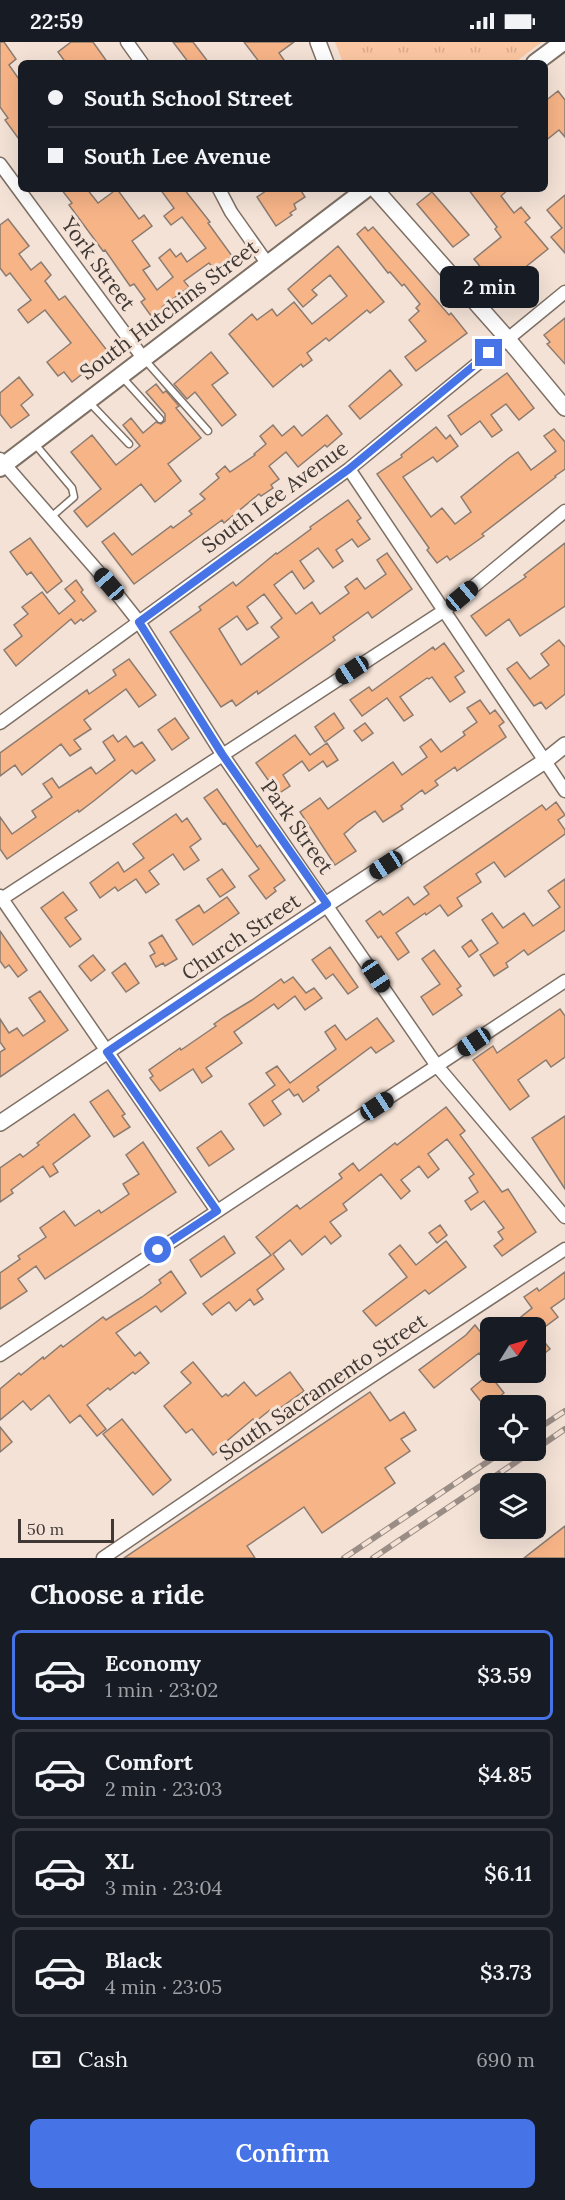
<!DOCTYPE html>
<html lang="en">
<head>
<meta charset="utf-8">
<style>
  body { margin:0; font-family:Lora,serif; background:#20242c; color:#f1f3f6; height:100vh; display:flex; flex-direction:column; font-size:22px; white-space:nowrap }
  * { box-sizing:border-box; margin:0 }
  p { font-size:20px; color:#9ea1a6 }
  .icon { flex:none; width:33px; height:33px; fill:none; stroke:currentColor; stroke-width:2; stroke-linecap:round; stroke-linejoin:round }
  .map { position:relative; height:1516px; overflow:hidden }
  .drawer { display:flex; flex-direction:column; background:#171b24; flex:1 }
  .drawer>* { flex:none }
  .banner { position:absolute; left:18px; top:18px; width:530px; height:132px; border-radius:9px; box-shadow:0 6px 24px #0002; display:grid; align-content:center; height:132px; padding:0 30px; background:#171b24 }
  .needle { width:39px; rotate:53deg }
  .buttons { position:absolute; left:480px; top:1275px; display:grid; gap:12px }
  .buttons a { display:grid; place-items:center; width:66px; height:66px; border-radius:9px; background:#171b24; box-shadow:0 6px 24px #0002; font-size:30px }
  .scale { position:absolute; left:18px; bottom:15px; width:96px; box-sizing:border-box; padding-left:6px; border:3px solid #3f3834; border-top:0; font-size:16px; line-height:21px; white-space:nowrap; color:#3f3834; -webkit-text-stroke:4px #f4e2d6; paint-order:stroke }
  .end { position:absolute; width:27px; height:27px; margin:-14px; border:8px solid #4673e5; background:#fff; box-shadow:0 0 0 3px #fff }
  .from { border-radius:50% }
  .bubble { position:absolute; height:42px; border-radius:9px; background:#171b24; box-shadow:0 6px 24px #0002; font-size:20px; font-weight:600; line-height:42px; text-align:center }
  .car { position:absolute; width:18px; height:36px; margin:-18px -9px; border-radius:8px; box-shadow:0 0 4px 2px #0007; background:linear-gradient(#222 24%,#8ab4d8 0 40%,#222 0 76%,#8ab4d8 0 86%,#222 0) }
  .banner b { display:flex; align-items:center; gap:21px; height:57px; font-size:22px }
  .banner b+b { border-top:2px solid #363941 }
  .banner i { width:15px; height:15px; background:#f1f3f6 }
  ul { padding:0; list-style:none }
  li { display:flex; align-items:center; gap:18px; height:90px; margin:0 12px 9px; padding:0 18px; border:3px solid #363941; border-radius:9px }
  li div { flex:1 }
  li b { display:block; font-size:22px }
  li em { font-style:normal; font-weight:600 }
  li.active { border-color:#4673e5 }
  li>.icon { width:54px; height:54px; stroke-width:1.5 }
  h2 { padding:0 30px; font-size:27px; line-height:72px }
  .pay { display:flex; align-items:center; gap:15px; height:66px; padding:0 30px; font-size:22px }
  .pay p { margin-inline-start:auto }
  .cta { display:flex; gap:12px; margin-top:auto; padding:12px 30px }
  .cta a { flex:1; height:69px; border-radius:9px; background:#4673e5; color:#fff; font-size:24px; font-weight:600; line-height:69px; text-align:center }
  .status { display:flex; justify-content:space-between; align-items:center; height:42px; padding:0 30px; background:#171b24; direction:ltr }
  .status svg { height:16px; fill:currentColor }
  .map>svg:first-child { display:block }
  .park { fill:url(#park-tufts) }
  .building { fill:#f7b487; stroke:#8b7b70; stroke-width:1.5; fill-rule:evenodd }
  .lines { fill:none; stroke-linecap:round; stroke-linejoin:round }
  .service-casing { stroke:#7f7065; stroke-width:9 }
  .minor-casing { stroke:#7f7065; stroke-width:15 }
  .tertiary-casing { stroke:#7f7065; stroke-width:18 }
  .secondary-casing { stroke:#7f7065; stroke-width:20 }
  .service { stroke:#fff; stroke-width:6 }
  .minor { stroke:#fff; stroke-width:12 }
  .tertiary { stroke:#fff; stroke-width:15 }
  .secondary { stroke:#fff; stroke-width:16 }
  .rail-casing { stroke:#9a8d85; stroke-width:6 }
  .rail { stroke:#f4e2d6; stroke-width:4; stroke-dasharray:11; stroke-linecap:butt }
  .route { stroke:#4673e5; stroke-width:8 }
  .labels { text-anchor:middle; stroke-width:6; stroke-linejoin:round; paint-order:stroke }
  .street-label { font-size:21px; fill:#3f3834; stroke:#f4e2d6 }
</style>
</head>
<body>
<div class="status"><b>22:59</b><svg viewBox="0 0 49 12"><path d="M0 12V9h3v3zM5 12V6h3v6zM10 12V3h3v9zM15 12V0h3v12zM26 1h20v11H26zM47 4h2v5h-2z"/></svg></div>
<div class="map">
<svg width="565" height="1516" viewBox="0 0 565 1516">
  <defs>
    <pattern id="park-tufts" width="24" height="20" patternUnits="userSpaceOnUse" patternTransform="scale(1.5)"><rect width="24" height="20" fill="#fcc7a3"/><path d="M3 7l-1-3M5 7V3M7 7l1-3M15 17l-1-3M17 17v-4M19 17l1-3" fill="none" stroke="#d9ac8d"/></pattern>
  </defs>
  <rect width="100%" height="100%" fill="#f4e2d6"/>
  <path class="park" d="M 335,0 L 542,0 L 514,21 L 343,21 Z"/>
  <path class="building" d="M 0,0 L 4,0 L 16,17 L 9,23 L 21,40 L 21,100 L 5,78 L 8,76 L 0,65 Z
    M 71,0 L 93,0 L 108,21 L 66,21 L 58,10 Z
    M 173,0 L 193,0 L 209,21 L 189,21 Z
    M 244,0 L 294,0 L 279,11 L 286,21 L 260,21 Z
    M 558,49 L 565,58 L 565,95 L 559,88 L 544,100 L 544,60 Z
    M 61,147 L 87,147 L 98,161 L 117,147 L 139,177 L 144,173 L 152,184 L 132,199 L 150,224 L 143,228 L 157,248 L 173,235 L 159,216 L 170,207 L 176,215 L 181,211 L 187,220 L 206,206 L 182,175 L 171,183 L 164,174 L 174,166 L 160,147 L 184,147 L 210,180 L 208,181 L 232,214 L 214,227 L 209,221 L 184,239 L 189,245 L 162,265 L 165,270 L 154,278 L 141,260 L 145,257 L 134,242 L 130,244 L 105,208 L 103,209 L 69,163 L 72,161 Z
    M 269,147 L 300,147 L 305,155 L 294,162 L 296,167 L 290,171 L 292,173 L 276,184 L 257,155 Z
    M 468,147 L 509,147 L 501,154 L 514,171 L 521,165 L 530,176 L 525,180 L 548,207 L 523,227 L 533,238 L 508,259 L 474,217 L 501,195 L 495,187 L 497,185 Z
    M 432,150 L 469,193 L 453,205 L 417,162 Z
    M 565,153 L 565,211 L 551,195 L 562,186 L 547,168 Z
    M 8,177 L 29,204 L 19,212 L 31,228 L 41,220 L 51,233 L 45,239 L 59,258 L 65,254 L 109,311 L 72,340 L 64,330 L 58,334 L 47,320 L 71,301 L 45,268 L 28,281 L 18,268 L 31,258 L 10,231 L 6,234 L 0,226 L 0,183 Z
    M 365,185 L 368,189 L 373,185 L 449,273 L 451,271 L 467,291 L 416,329 L 405,315 L 426,299 L 409,278 L 419,269 L 416,266 L 420,262 L 404,242 L 402,244 L 390,230 L 388,231 L 357,192 Z
    M 338,204 L 384,260 L 370,271 L 367,268 L 329,299 L 326,296 L 307,311 L 312,318 L 303,325 L 301,322 L 273,345 L 229,292 L 252,272 L 257,278 L 272,267 L 277,274 L 294,260 L 312,282 L 347,254 L 330,233 L 312,248 L 317,253 L 303,265 L 288,247 Z
    M 565,276 L 565,322 L 547,302 L 550,300 L 544,293 Z
    M 211,310 L 228,331 L 212,343 L 236,373 L 222,384 L 195,350 L 187,357 L 174,342 Z
    M 390,328 L 402,343 L 360,377 L 349,364 Z
    M 507,331 L 534,366 L 519,378 L 506,362 L 491,373 L 502,388 L 492,395 L 480,379 L 461,393 L 448,374 Z
    M 19,335 L 33,353 L 21,363 L 29,373 L 11,386 L 0,372 L 0,351 Z
    M 156,342 L 163,351 L 166,349 L 179,364 L 176,366 L 201,396 L 168,422 L 181,439 L 155,460 L 141,442 L 87,485 L 74,469 L 101,447 L 71,410 L 92,393 L 116,423 L 140,404 L 123,383 L 131,376 L 143,391 L 156,380 L 161,382 L 165,379 L 165,372 L 146,350 Z
    M 327,373 L 342,392 L 327,405 L 325,403 L 298,425 L 286,410 L 269,424 L 279,437 L 271,443 L 273,446 L 261,454 L 259,452 L 224,481 L 222,478 L 134,542 L 102,500 L 114,491 L 132,513 L 171,484 L 173,486 L 192,472 L 189,469 L 205,457 L 200,452 L 219,436 L 216,432 L 225,424 L 230,430 L 255,413 L 254,412 L 266,402 L 260,394 L 273,383 L 282,394 L 294,384 L 302,394 Z
    M 436,385 L 446,397 L 450,393 L 458,404 L 437,420 L 433,415 L 403,435 L 431,475 L 442,466 L 455,482 L 471,470 L 461,455 L 509,416 L 518,410 L 531,428 L 556,409 L 544,394 L 554,387 L 565,400 L 565,427 L 555,434 L 556,435 L 482,492 L 484,494 L 450,518 L 447,514 L 437,521 L 427,508 L 429,506 L 377,432 L 402,415 L 401,413 Z
    M 348,458 L 361,476 L 357,479 L 370,497 L 358,505 L 352,497 L 336,508 L 343,519 L 333,526 L 318,506 L 300,519 L 314,539 L 304,547 L 292,529 L 274,543 L 296,572 L 312,560 L 320,572 L 349,551 L 345,545 L 357,536 L 365,547 L 386,532 L 377,518 L 387,511 L 412,547 L 372,576 L 368,570 L 333,595 L 335,598 L 258,652 L 257,649 L 236,664 L 232,658 L 221,665 L 170,590 L 201,568 L 199,565 L 233,540 L 236,544 L 276,511 L 277,512 L 311,487 L 310,485 ZM 264,552 L 282,576 L 271,585 L 279,595 L 241,623 L 219,587 L 237,574 L 247,588 L 258,581 L 247,565 Z
    M 30,496 L 62,539 L 47,551 L 31,530 L 27,533 L 10,510 Z
    M 565,501 L 565,564 L 520,594 L 509,577 L 486,594 L 471,574 L 526,535 L 524,533 Z
    M 76,538 L 83,548 L 81,550 L 96,569 L 83,579 L 81,577 L 75,582 L 71,577 L 16,624 L 4,608 L 22,594 L 14,583 L 28,572 L 22,565 L 42,550 L 59,572 L 75,559 L 65,547 Z
    M 559,598 L 565,605 L 565,652 L 546,667 L 541,660 L 534,664 L 507,627 L 517,620 L 530,637 L 549,623 L 541,612 Z
    M 444,601 L 464,629 L 455,635 L 465,650 L 450,660 L 432,635 L 429,637 L 427,636 L 400,655 L 413,673 L 404,679 L 387,656 L 362,674 L 350,658 L 369,645 L 372,649 L 433,605 L 435,608 Z
    M 129,617 L 156,653 L 139,665 L 126,647 L 84,678 L 91,687 L 74,698 L 81,707 L 70,714 L 61,702 L 22,733 L 15,723 L 0,734 L 0,711 L 87,648 L 89,652 L 116,633 L 113,628 Z
    M 480,658 L 490,672 L 495,668 L 504,680 L 499,684 L 506,695 L 457,729 L 455,725 L 435,739 L 438,743 L 425,752 L 422,748 L 401,764 L 403,767 L 383,780 L 375,769 L 358,780 L 344,792 L 356,809 L 335,823 L 300,770 L 320,756 L 328,767 L 393,720 L 402,733 L 427,715 L 420,705 L 431,697 L 441,710 L 465,693 L 463,690 L 477,680 L 467,666 Z
    M 334,671 L 344,686 L 325,700 L 315,685 Z
    M 175,676 L 189,696 L 172,708 L 158,688 Z
    M 365,681 L 373,691 L 362,699 L 354,689 Z
    M 113,693 L 118,700 L 126,694 L 134,705 L 142,700 L 155,718 L 136,732 L 132,728 L 95,758 L 79,770 L 78,768 L 7,817 L 0,807 L 0,775 L 12,792 L 36,775 L 32,769 L 52,755 L 43,742 L 52,736 L 59,746 L 91,725 L 96,732 L 115,718 L 103,700 Z
    M 295,693 L 310,713 L 327,701 L 338,718 L 327,725 L 323,719 L 309,729 L 302,719 L 283,733 L 290,744 L 278,752 L 256,721 Z
    M 217,747 L 257,805 L 260,803 L 285,838 L 274,846 L 276,849 L 266,857 L 249,834 L 259,827 L 225,781 L 223,782 L 204,756 Z
    M 556,760 L 565,773 L 558,778 L 565,788 L 565,792 L 505,835 L 494,820 L 476,832 L 481,840 L 457,856 L 462,864 L 448,874 L 440,863 L 426,873 L 425,871 L 396,891 L 409,910 L 398,918 L 381,894 L 378,896 L 366,879 L 380,869 L 383,873 L 408,855 L 414,863 L 429,852 L 424,845 L 542,763 L 546,768 Z
    M 176,772 L 182,780 L 187,776 L 201,797 L 190,805 L 199,818 L 184,828 L 173,812 L 149,829 L 159,842 L 146,851 L 136,837 L 118,849 L 115,845 L 100,856 L 90,841 L 118,820 L 124,830 L 144,816 L 133,802 Z
    M 222,827 L 235,845 L 220,855 L 207,837 Z
    M 565,837 L 565,888 L 528,913 L 524,908 L 506,921 L 508,925 L 494,934 L 480,913 L 498,901 L 482,878 L 492,871 L 503,886 L 524,871 L 533,884 L 560,865 L 548,849 Z
    M 63,850 L 77,868 L 65,876 L 81,897 L 70,905 L 41,866 Z
    M 227,855 L 239,871 L 193,903 L 176,878 L 199,863 L 204,871 Z
    M 0,889 L 27,928 L 18,935 L 9,923 L 5,926 L 0,919 Z
    M 162,893 L 177,917 L 165,924 L 163,921 L 156,925 L 150,914 L 155,911 L 149,901 Z
    M 471,898 L 478,908 L 469,915 L 462,905 Z
    M 330,905 L 358,945 L 348,952 L 333,932 L 326,937 L 312,918 Z
    M 434,908 L 461,944 L 457,947 L 462,953 L 433,973 L 421,955 L 440,942 L 422,917 Z
    M 93,913 L 105,928 L 91,939 L 79,924 Z
    M 125,921 L 139,941 L 126,950 L 112,931 Z
    M 293,935 L 306,951 L 314,946 L 322,956 L 305,968 L 295,954 L 278,967 L 274,962 L 234,990 L 242,1001 L 206,1026 L 212,1034 L 202,1041 L 193,1027 L 160,1049 L 150,1036 L 153,1034 L 149,1028 L 180,1006 L 181,1008 L 216,984 L 214,982 L 224,975 L 252,958 L 281,937 L 284,941 Z
    M 40,949 L 68,988 L 0,1035 L 0,1010 L 5,1007 L 0,1000 L 0,977 L 9,991 L 17,986 L 23,994 L 45,979 L 29,956 Z
    M 560,967 L 565,974 L 565,1015 L 551,1025 L 546,1018 L 518,1038 L 529,1054 L 510,1068 L 473,1018 L 493,1004 L 497,1011 Z
    M 377,976 L 394,999 L 376,1011 L 371,1005 L 317,1045 L 319,1048 L 303,1060 L 298,1052 L 294,1054 L 289,1047 L 272,1059 L 281,1072 L 264,1084 L 249,1062 L 275,1043 L 266,1031 L 277,1024 L 290,1041 L 336,1007 L 325,990 L 335,983 L 346,998 Z
    M 108,1048 L 125,1072 L 122,1074 L 130,1085 L 114,1095 L 90,1060 Z
    M 446,1065 L 465,1089 L 460,1093 L 502,1150 L 508,1147 L 536,1190 L 502,1214 L 494,1204 L 503,1197 L 498,1190 L 504,1186 L 484,1159 L 471,1168 L 465,1159 L 478,1150 L 469,1136 L 474,1132 L 447,1097 L 428,1112 L 439,1127 L 428,1136 L 419,1124 L 401,1138 L 410,1149 L 401,1157 L 381,1132 L 343,1162 L 347,1168 L 330,1180 L 341,1194 L 331,1202 L 325,1194 L 302,1213 L 290,1198 L 273,1212 L 284,1227 L 257,1248 L 263,1257 L 254,1263 L 250,1257 L 236,1269 L 229,1260 L 212,1273 L 203,1262 L 271,1213 L 256,1195 L 297,1163 L 300,1167 L 342,1136 L 339,1132 L 353,1121 L 359,1129 L 395,1101 L 397,1103 Z
    M 74,1072 L 90,1094 L 53,1122 L 58,1130 L 50,1135 L 43,1124 L 11,1148 L 13,1151 L 0,1160 L 0,1126 L 20,1112 L 23,1115 L 39,1103 L 37,1101 Z
    M 565,1074 L 565,1147 L 532,1096 Z
    M 221,1089 L 234,1107 L 209,1124 L 197,1106 Z
    M 143,1100 L 176,1150 L 45,1237 L 36,1224 L 18,1237 L 27,1249 L 0,1267 L 0,1231 L 20,1217 L 18,1214 L 46,1195 L 40,1186 L 64,1169 L 75,1184 L 99,1168 L 101,1171 L 129,1152 L 123,1142 L 139,1132 L 126,1113 Z
    M 440,1183 L 447,1193 L 437,1201 L 429,1191 Z
    M 224,1194 L 235,1211 L 201,1235 L 190,1218 Z
    M 446,1199 L 466,1225 L 429,1252 L 425,1248 L 376,1284 L 363,1269 L 407,1235 L 389,1212 L 400,1203 L 416,1223 Z
    M 171,1229 L 186,1251 L 161,1270 L 156,1264 L 116,1291 L 135,1314 L 140,1310 L 149,1321 L 135,1332 L 133,1330 L 110,1348 L 108,1346 L 87,1363 L 106,1387 L 97,1394 L 80,1373 L 70,1381 L 49,1353 L 31,1368 L 23,1359 L 0,1378 L 0,1347 L 19,1331 L 21,1333 L 43,1315 L 44,1317 L 61,1303 L 63,1305 L 103,1275 L 106,1278 L 142,1255 L 161,1241 L 159,1238 Z
    M 565,1230 L 565,1256 L 551,1266 L 558,1275 L 537,1291 L 550,1307 L 536,1318 L 536,1286 L 507,1286 L 532,1266 L 524,1255 L 537,1246 L 539,1249 Z
    M 475,1283 L 490,1302 L 490,1326 L 479,1311 L 434,1346 L 419,1328 L 466,1293 Z
    M 193,1320 L 222,1355 L 226,1352 L 228,1354 L 244,1340 L 256,1354 L 290,1330 L 304,1349 L 273,1371 L 270,1368 L 255,1380 L 253,1377 L 221,1404 L 222,1406 L 213,1413 L 192,1387 L 186,1391 L 164,1364 L 191,1341 L 181,1330 Z
    M 489,1332 L 504,1351 L 486,1366 L 471,1347 Z
    M 370,1350 L 390,1379 L 404,1370 L 416,1388 L 401,1397 L 410,1409 L 385,1426 L 395,1441 L 322,1491 L 304,1465 L 247,1504 L 255,1516 L 124,1516 Z
    M 122,1377 L 171,1438 L 153,1453 L 103,1392 Z
    M 0,1385 L 12,1400 L 0,1410 Z
    M 565,1484 L 565,1516 L 524,1516 Z"/>
  <g class="lines">
    <g class="service-casing">
      <path id="service" d="M 145,318 L 208,389
        M 122,335 L 160,377
        M 88,359 L 129,402
        M 34,401 L 72,446 L 74,455 L 51,475"/>
    </g>
    <g class="minor-casing">
      <path id="minor" d="M 127,0 L 142,21
        M 0,122 L 143,316
        M 219,147 L 231,170 L 267,221
        M 0,417 L 109,542 L 139,580 L 222,712 L 437,1024 L 565,1175
        M 349,427 L 565,749
        M 0,681 L 349,427 L 565,250
        M 0,854 L 217,1169
        M 0,858 L 445,568 L 565,469
        M 0,1313 L 565,939
        M 103,1516 L 337,1357 L 565,1207"/>
    </g>
    <g class="tertiary-casing">
      <path id="tertiary" d="M 318,0 L 326,21
        M 375,147 L 507,296 L 565,366
        M 0,1081 L 327,862 L 545,719 L 565,703"/>
    </g>
    <g class="secondary-casing">
      <path id="secondary" d="M 535,21 L 563,0
        M 0,426 L 366,147"/>
    </g>
    <use href="#service" class="service"/>
    <use href="#minor" class="minor"/>
    <use href="#tertiary" class="tertiary"/>
    <use href="#secondary" class="secondary"/>
    <g class="rail-casing">
      <path id="rail" d="M 536,1388 L 565,1369
        M 536,1407 L 565,1387
        M 344,1516 L 505,1408
        M 373,1516 L 534,1408"/>
    </g>
    <use href="#rail" class="rail"/>
  </g>
  <g class="lines">
    <path class="route" d="M 158,1208 L 217,1169 L 107,1010 L 327,862 L 222,712 L 139,580 L 349,427 L 489,311"/>
  </g>
  <g class="labels">
    <g class="street-label">
      <text transform="translate(98 222) rotate(54)" y="7">York Street</text>
      <text transform="translate(169 268) rotate(-37)" y="7">South Hutchins Street</text>
      <text transform="translate(275 455) rotate(-36)" y="7">South Lee Avenue</text>
      <text transform="translate(297 785) rotate(55)" y="7">Park Street</text>
      <text transform="translate(241 895) rotate(-34)" y="7">Church Street</text>
      <text transform="translate(323 1345) rotate(-34)" y="7">South Sacramento Street</text>
    </g>
  </g>
</svg>
<div class="buttons">
<a><svg class="needle" viewBox="-14 -14 28 28"><path d="M0-13l5 13h-10z" fill="#e53935"/><path d="M0 13l5-13h-10z" fill="#9ea1a6"/></svg></a>
<a><svg class="icon" aria-label="locate" viewBox="0 0 24 24"><circle cx="12" cy="12" r="6"/><path d="M12 2v4M12 18v4M2 12h4M18 12h4"/></svg></a>
<a><svg class="icon" aria-label="layers" viewBox="0 0 24 24"><path d="M12 4l9 5-9 5-9-5zM3 14l9 5 9-5"/></svg></a>
</div>
<div class="scale">50 m</div>
<i class="end from" style="left:158px;top:1208px"></i>
<i class="end" style="left:489px;top:311px"></i>
<div class="bubble" style="left:440px;top:224px;width:99px">2 min</div>
<i class="car" style="left:109px;top:542px;rotate:319deg"></i>
<i class="car" style="left:462px;top:554px;rotate:50deg"></i>
<i class="car" style="left:352px;top:628px;rotate:237deg"></i>
<i class="car" style="left:386px;top:823px;rotate:237deg"></i>
<i class="car" style="left:376px;top:934px;rotate:146deg"></i>
<i class="car" style="left:474px;top:1000px;rotate:236deg"></i>
<i class="car" style="left:377px;top:1064px;rotate:57deg"></i>
<div class="banner">
<b><i class="from"></i>South School Street</b>
<b><i></i>South Lee Avenue</b>
</div>
</div>
<section class="drawer">
<h2>Choose a ride</h2>
<ul>
<li class="active"><svg class="icon" aria-label="car" viewBox="0 0 24 24"><path d="M5 17H2v-5l4-1 3-4h7l3 4 3 1v5h-3M9 17h6M6 11h13"/><circle cx="7" cy="17" r="2"/><circle cx="17" cy="17" r="2"/></svg><div><b>Economy</b><p>1 min · 23:02</p></div><em>$3.59</em></li>
<li><svg class="icon" aria-label="car" viewBox="0 0 24 24"><path d="M5 17H2v-5l4-1 3-4h7l3 4 3 1v5h-3M9 17h6M6 11h13"/><circle cx="7" cy="17" r="2"/><circle cx="17" cy="17" r="2"/></svg><div><b>Comfort</b><p>2 min · 23:03</p></div><em>$4.85</em></li>
<li><svg class="icon" aria-label="car" viewBox="0 0 24 24"><path d="M5 17H2v-5l4-1 3-4h7l3 4 3 1v5h-3M9 17h6M6 11h13"/><circle cx="7" cy="17" r="2"/><circle cx="17" cy="17" r="2"/></svg><div><b>XL</b><p>3 min · 23:04</p></div><em>$6.11</em></li>
<li><svg class="icon" aria-label="car" viewBox="0 0 24 24"><path d="M5 17H2v-5l4-1 3-4h7l3 4 3 1v5h-3M9 17h6M6 11h13"/><circle cx="7" cy="17" r="2"/><circle cx="17" cy="17" r="2"/></svg><div><b>Black</b><p>4 min · 23:05</p></div><em>$3.73</em></li>
</ul>
<div class="pay"><svg class="icon" aria-label="cash" viewBox="0 0 24 24"><path d="M3 7h18v10H3z"/><circle cx="12" cy="12" r="2"/></svg>Cash<p>690 m</p></div>
<div class="cta"><a>Confirm</a></div>
</section>
</body>
</html>
